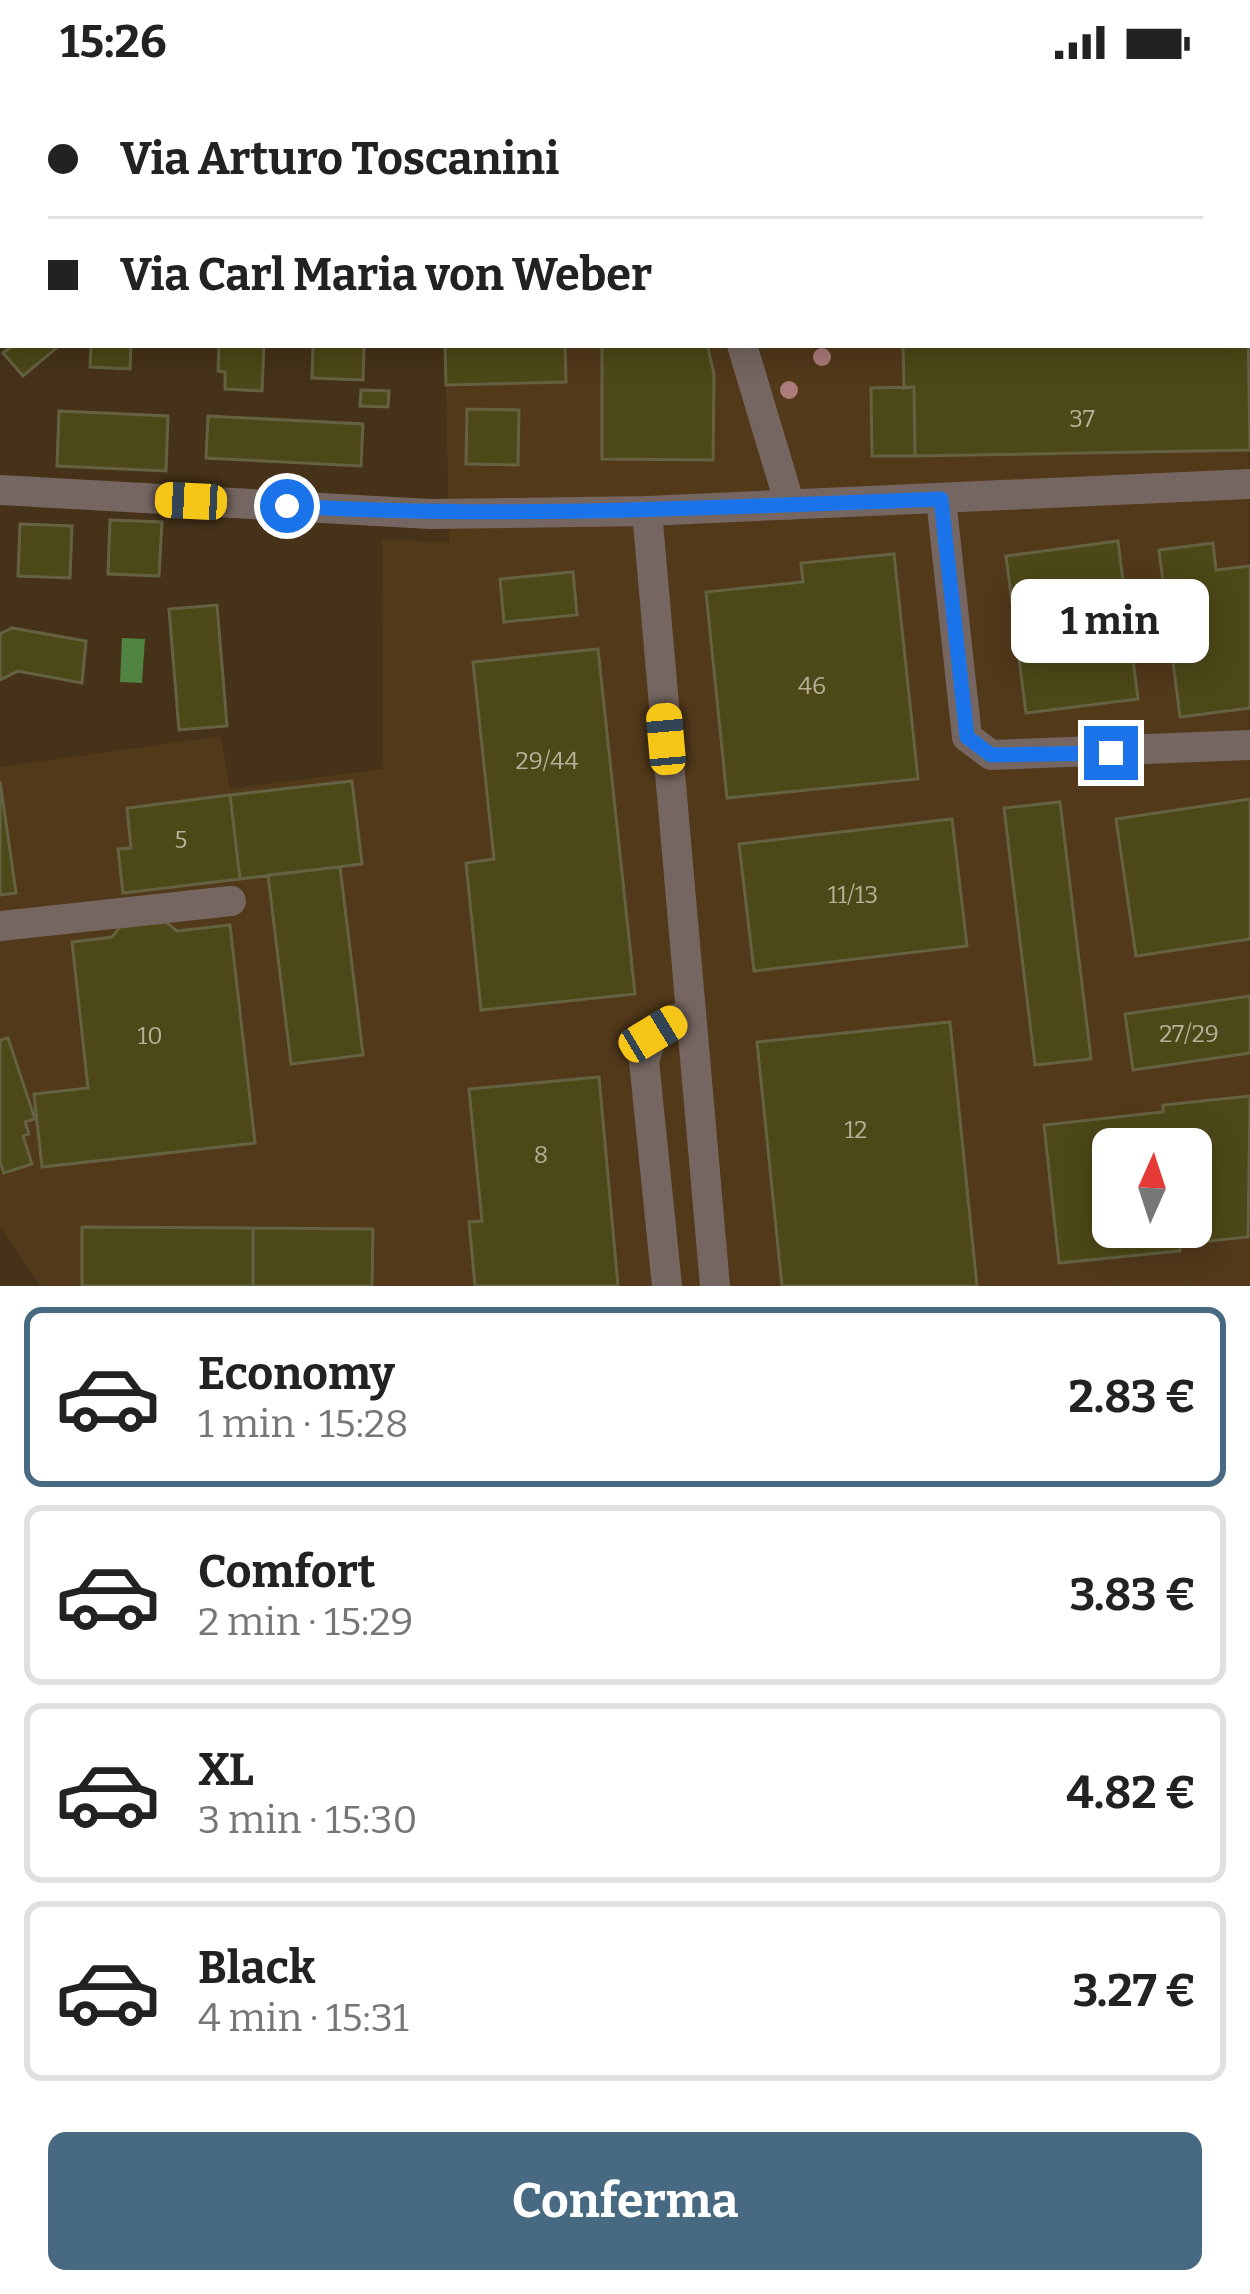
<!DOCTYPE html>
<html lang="it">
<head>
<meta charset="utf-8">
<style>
  body { margin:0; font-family:Bitter,serif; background:#f6f6f6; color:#222; height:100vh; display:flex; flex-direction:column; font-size:45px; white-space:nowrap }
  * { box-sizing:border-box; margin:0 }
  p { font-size:39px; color:#767676 }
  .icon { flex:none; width:66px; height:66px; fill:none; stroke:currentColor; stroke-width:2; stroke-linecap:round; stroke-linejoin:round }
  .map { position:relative; height:1202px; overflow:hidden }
  .details { display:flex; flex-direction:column; background:#fff; flex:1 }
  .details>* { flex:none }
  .guide { position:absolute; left:0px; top:0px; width:1251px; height:264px; box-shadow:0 6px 30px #0003; display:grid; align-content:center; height:264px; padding:0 48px; background:#fff }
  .needle { width:78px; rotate:3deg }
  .fabs { position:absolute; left:1092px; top:1044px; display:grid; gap:24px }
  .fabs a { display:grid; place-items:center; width:120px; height:120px; border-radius:18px; background:#fff; box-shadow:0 6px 30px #0003; font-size:60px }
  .end { position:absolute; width:54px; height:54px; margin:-27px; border:15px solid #1a73e8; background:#fff; box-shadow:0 0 0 6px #fff }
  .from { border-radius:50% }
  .bubble { position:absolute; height:84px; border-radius:18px; background:#fff; box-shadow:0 6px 30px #0003; font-size:39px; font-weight:700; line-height:84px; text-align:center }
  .car { position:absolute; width:36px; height:72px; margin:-36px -18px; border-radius:15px; box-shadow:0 0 9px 3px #0007; background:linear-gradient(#f5c518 24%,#345 0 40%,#f5c518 0 76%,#345 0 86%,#f5c518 0) }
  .guide b { display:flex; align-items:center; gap:42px; height:114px; font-size:45px }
  .guide b+b { border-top:3px solid #e0e0e0 }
  .guide i { width:30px; height:30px; background:#222 }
  ul { padding:21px 0 0; list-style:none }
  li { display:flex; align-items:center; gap:36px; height:180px; margin:0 24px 18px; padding:0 24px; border:6px solid #e0e0e0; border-radius:18px }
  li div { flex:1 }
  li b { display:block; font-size:45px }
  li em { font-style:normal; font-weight:700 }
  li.current { border-color:#476981 }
  li>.icon { width:108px; height:108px; stroke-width:1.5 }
  .cta { display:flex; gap:24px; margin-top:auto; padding:24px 48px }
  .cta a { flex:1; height:138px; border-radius:18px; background:#476981; color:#fff; font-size:48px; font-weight:700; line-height:138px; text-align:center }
  .status { display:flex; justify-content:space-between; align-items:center; height:84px; padding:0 60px; background:#fff; direction:ltr }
  .status svg { height:33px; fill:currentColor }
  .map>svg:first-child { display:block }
  .built { fill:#52391a; fill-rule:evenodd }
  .water { fill:#4f833f }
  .building { fill:#4c4817; stroke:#646242; stroke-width:3; fill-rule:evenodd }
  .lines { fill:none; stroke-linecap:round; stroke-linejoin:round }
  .minor { stroke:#766661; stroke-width:30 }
  .rail-casing { stroke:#93836f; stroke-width:12 }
  .rail { stroke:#3b280f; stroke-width:8; stroke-dasharray:22; stroke-linecap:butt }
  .tree { fill:#ab7b7a }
  .route { stroke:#1a73e8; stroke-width:15 }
  .labels { text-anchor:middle; stroke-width:9; stroke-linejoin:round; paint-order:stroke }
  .number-label { font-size:24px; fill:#b9ae97 }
</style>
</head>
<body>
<div class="status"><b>15:26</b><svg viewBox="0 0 49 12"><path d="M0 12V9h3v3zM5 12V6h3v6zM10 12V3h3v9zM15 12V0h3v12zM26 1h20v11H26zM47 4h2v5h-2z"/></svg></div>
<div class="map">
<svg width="1250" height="1202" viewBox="0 0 1250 1202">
  <rect width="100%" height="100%" fill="#463219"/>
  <path class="built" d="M 1248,75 L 1250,1202 L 41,1202 L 0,1143 L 0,683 L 221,652 L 230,705 L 383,685 L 382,455 L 449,459 L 445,261 L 1248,261 ZM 1113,1065 L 1191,1065 L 1191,1143 L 1113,1143 Z"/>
  <path class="water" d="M 122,554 L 145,555 L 142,599 L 120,598 Z"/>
  <path class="building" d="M 0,26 L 3,26 L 3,110 L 0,110 Z
    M 1248,243 L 1250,366 L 915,372 L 914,303 L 904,304 L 903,261 L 1248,261 Z
    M 13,261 L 60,261 L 23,292 L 3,269 Z
    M 91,261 L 131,261 L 130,285 L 90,283 Z
    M 219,261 L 264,261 L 262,307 L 225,305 L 225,288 L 218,287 Z
    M 313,261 L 364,261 L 363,296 L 312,294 Z
    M 445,261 L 565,261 L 566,298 L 446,301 Z
    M 602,261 L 707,261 L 714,290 L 713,376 L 602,375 Z
    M 914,303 L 915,372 L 872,372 L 871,304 Z
    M 361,306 L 389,307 L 388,323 L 360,322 Z
    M 467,325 L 519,326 L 518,381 L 466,380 Z
    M 59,327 L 168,332 L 166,387 L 57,382 Z
    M 208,332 L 363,340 L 361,382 L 206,374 Z
    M 110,436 L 162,438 L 159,492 L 108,490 Z
    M 20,440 L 72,442 L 70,494 L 18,492 Z
    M 1118,457 L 1138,615 L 1026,629 L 1006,472 Z
    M 1213,459 L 1216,486 L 1250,482 L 1250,624 L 1180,633 L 1159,466 Z
    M 894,470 L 918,695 L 727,714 L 706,508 L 803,498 L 801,479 Z
    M 573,488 L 577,531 L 504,538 L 500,495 Z
    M 217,521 L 227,642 L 179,646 L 169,525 Z
    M 12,544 L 86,557 L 82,599 L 18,587 L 0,596 L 0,550 Z
    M 598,565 L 635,910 L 481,926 L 466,779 L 494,775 L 473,578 Z
    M 0,697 L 16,809 L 0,811 Z
    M 352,697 L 362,780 L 240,795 L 230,711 Z
    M 230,711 L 240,795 L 123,809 L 118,765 L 131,764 L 127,724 Z
    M 1250,715 L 1250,855 L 1136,872 L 1116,735 Z
    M 1060,718 L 1091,975 L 1035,981 L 1004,724 Z
    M 952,735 L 967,862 L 754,887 L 739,760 Z
    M 340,783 L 363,971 L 291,980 L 268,791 Z
    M 166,838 L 177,847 L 230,841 L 255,1059 L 42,1083 L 34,1010 L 88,1004 L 72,858 L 112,853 L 120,843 Z
    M 1250,912 L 1250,969 L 1133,986 L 1125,930 Z
    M 950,938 L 977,1202 L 782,1202 L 757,958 Z
    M 8,954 L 35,1035 L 25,1038 L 29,1050 L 23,1052 L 32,1080 L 4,1089 L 0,1078 L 0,956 Z
    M 599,993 L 618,1202 L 475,1202 L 469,1138 L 482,1137 L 469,1005 Z
    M 1250,1012 L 1248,1153 L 1179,1160 L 1180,1167 L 1059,1179 L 1044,1041 L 1163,1028 L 1163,1021 ZM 1113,1065 L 1191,1065 L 1191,1143 L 1113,1143 Z
    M 82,1143 L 253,1144 L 253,1202 L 82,1202 Z
    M 253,1144 L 373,1145 L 372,1202 L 253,1202 Z"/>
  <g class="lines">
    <path class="minor" d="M 817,0 L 857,3
      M 1236,3 L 1236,0
      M 0,8 L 3,8
      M 0,204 L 3,204
      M 742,261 L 790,421
      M 0,406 L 430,430 L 647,427 L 1250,400
      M 941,415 L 967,653 L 991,671 L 1250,661
      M 647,427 L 715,1202
      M 0,842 L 231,817
      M 667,1202 L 644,977 L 653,950 L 689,928"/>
    <g class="rail-casing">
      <path id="rail" d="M 439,0 L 498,3
        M 1248,41 L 1250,41"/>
    </g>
    <use href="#rail" class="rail"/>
  </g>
  <g class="tree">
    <circle cx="822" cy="273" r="9"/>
    <circle cx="789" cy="306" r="9"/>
  </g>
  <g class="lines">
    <path class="route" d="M 287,422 C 506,435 722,423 941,415 L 967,653 L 991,671 L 1111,669"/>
  </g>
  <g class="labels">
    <g class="number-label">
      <text x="1082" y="343">37</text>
      <text x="812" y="610">46</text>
      <text x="547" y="685">29/44</text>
      <text x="181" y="764">5</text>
      <text x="853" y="819">11/13</text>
      <text x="1189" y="958">27/29</text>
      <text x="150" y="960">10</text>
      <text x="856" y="1054">12</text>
      <text x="541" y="1079">8</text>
    </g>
  </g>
</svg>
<div class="fabs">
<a><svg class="needle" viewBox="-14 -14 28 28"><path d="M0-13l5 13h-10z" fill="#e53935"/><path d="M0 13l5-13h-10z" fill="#767676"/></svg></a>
</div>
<i class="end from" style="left:287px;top:422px"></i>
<i class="end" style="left:1111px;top:669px"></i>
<div class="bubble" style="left:1011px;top:495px;width:198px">1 min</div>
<i class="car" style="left:191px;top:417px;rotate:273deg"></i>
<i class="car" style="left:666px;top:655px;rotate:355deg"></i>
<i class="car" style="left:653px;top:950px;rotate:59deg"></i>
<div class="guide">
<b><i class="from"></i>Via Arturo Toscanini</b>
<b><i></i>Via Carl Maria von Weber</b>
</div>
</div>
<section class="details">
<ul>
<li class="current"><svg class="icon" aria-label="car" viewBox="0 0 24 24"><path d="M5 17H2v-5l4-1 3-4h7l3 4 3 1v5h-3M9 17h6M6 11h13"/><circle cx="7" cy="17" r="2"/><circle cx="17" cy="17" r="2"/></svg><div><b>Economy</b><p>1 min · 15:28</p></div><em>2.83 €</em></li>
<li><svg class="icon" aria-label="car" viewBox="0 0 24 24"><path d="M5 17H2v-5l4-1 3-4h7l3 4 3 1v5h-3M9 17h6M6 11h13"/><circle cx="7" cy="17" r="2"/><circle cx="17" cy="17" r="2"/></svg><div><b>Comfort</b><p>2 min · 15:29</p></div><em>3.83 €</em></li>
<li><svg class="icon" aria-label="car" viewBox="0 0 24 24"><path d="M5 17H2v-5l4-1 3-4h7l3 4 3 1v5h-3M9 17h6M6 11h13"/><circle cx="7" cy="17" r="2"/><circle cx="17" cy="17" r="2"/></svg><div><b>XL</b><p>3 min · 15:30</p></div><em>4.82 €</em></li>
<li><svg class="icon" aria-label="car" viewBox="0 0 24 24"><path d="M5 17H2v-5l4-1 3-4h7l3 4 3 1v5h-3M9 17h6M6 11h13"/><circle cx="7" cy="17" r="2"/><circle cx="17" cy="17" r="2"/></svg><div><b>Black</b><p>4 min · 15:31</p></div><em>3.27 €</em></li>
</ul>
<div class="cta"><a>Conferma</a></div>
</section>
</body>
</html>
